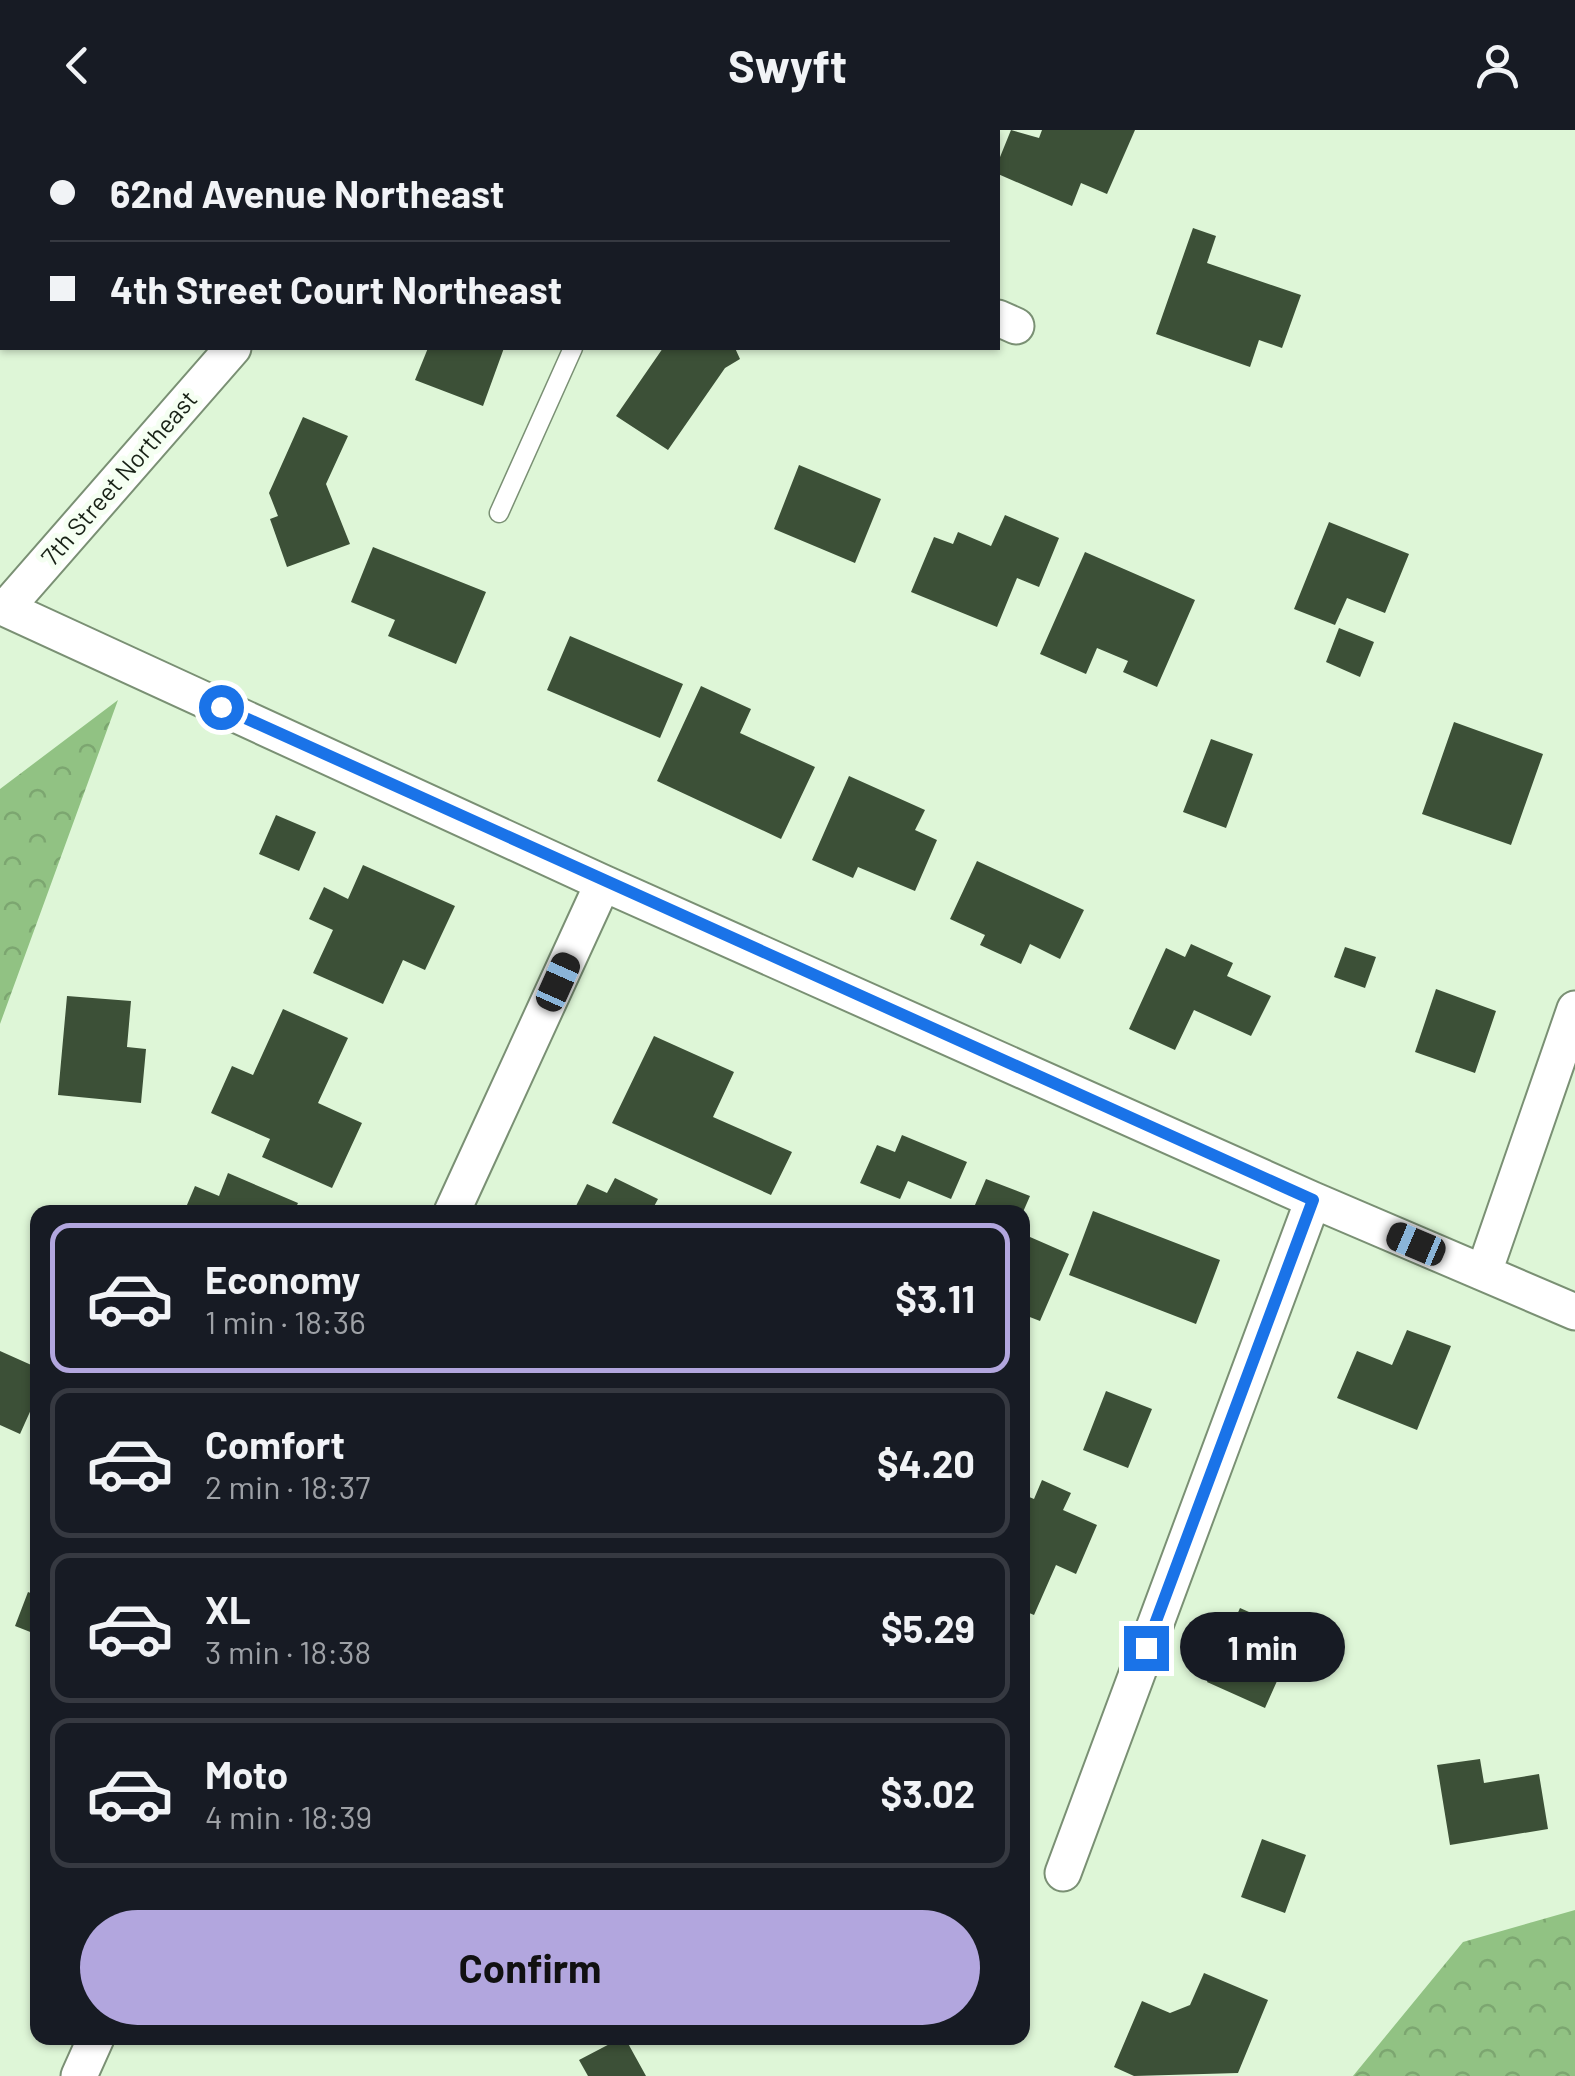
<!DOCTYPE html>
<html lang="en">
<head>
<meta charset="utf-8">
<style>
  body { margin:0; font-family:Barlow,sans-serif; background:#20242c; color:#f1f3f6; height:100vh; display:flex; flex-direction:column; font-size:38px; white-space:nowrap }
  * { box-sizing:border-box; margin:0 }
  p { font-size:32px; color:#9ea1a6 }
  .icon { flex:none; width:55px; height:55px; fill:none; stroke:currentColor; stroke-width:2; stroke-linecap:round; stroke-linejoin:round }
  .map { position:relative; flex:1; overflow:hidden }
  .sheet { position:absolute; left:30px; top:1075px; width:1000px; height:840px; display:flex; flex-direction:column; background:#171b24; border-radius:20px; box-shadow:0 2px 8px #0004 }
  .sheet>* { flex:none }
  .guide { position:absolute; left:0px; top:0px; width:1000px; height:220px; box-shadow:0 2px 8px #0004; display:grid; align-content:center; height:220px; padding:0 50px; background:#171b24 }
  .end { position:absolute; width:45px; height:45px; margin:-22px; border:12px solid #1a73e8; background:#fff; box-shadow:0 0 0 5px #fff }
  .from { border-radius:50% }
  .bubble { position:absolute; height:70px; border-radius:35px; background:#171b24; box-shadow:0 2px 8px #0004; font-size:32px; font-weight:700; line-height:70px; text-align:center }
  .car { position:absolute; width:30px; height:60px; margin:-30px -15px; border-radius:12px; box-shadow:0 0 8px 2px #0007; background:linear-gradient(#222 24%,#8ab4d8 0 40%,#222 0 76%,#8ab4d8 0 86%,#222 0) }
  .guide b { display:flex; align-items:center; gap:35px; height:95px; font-size:38px }
  .guide b+b { border-top:2px solid #363941 }
  .guide i { width:25px; height:25px; background:#f1f3f6 }
  ul { padding:18px 0 0; list-style:none }
  li { display:flex; align-items:center; gap:30px; height:150px; margin:0 20px 15px; padding:0 30px; border:5px solid #363941; border-radius:20px }
  li div { flex:1 }
  li b { display:block; font-size:38px }
  li em { font-style:normal; font-weight:700 }
  li.current { border-color:#b2a6de }
  li>.icon { width:90px; height:90px; stroke-width:1.5 }
  .button { display:flex; gap:20px; margin-top:auto; padding:20px 50px }
  .button a { flex:1; height:115px; border-radius:60px; background:#b2a6de; color:#111; font-size:40px; font-weight:700; line-height:115px; text-align:center }
  header { display:flex; justify-content:space-between; align-items:center; height:130px; padding:0 50px; background:#171b24; font-size:45px; font-weight:700 }
  .map>svg:first-child { display:block }
  .forest { fill:url(#forest-crowns) }
  .building { fill:#3c5037 }
  .lines { fill:none; stroke-linecap:round; stroke-linejoin:round }
  .lane-casing { stroke:#7a9074; stroke-width:21 }
  .street-casing { stroke:#7a9074; stroke-width:39 }
  .lane { stroke:#fff; stroke-width:18 }
  .street { stroke:#fff; stroke-width:35 }
  .route { stroke:#1a73e8; stroke-width:12 }
  .labels { text-anchor:middle; stroke-width:10; stroke-linejoin:round; paint-order:stroke }
  .street-label { font-size:25px; fill:#182116; stroke:#f5fff2 }
</style>
</head>
<body>
<header><svg class="icon" aria-label="back" viewBox="0 0 24 24"><path d="M15 5l-7 7 7 7"/></svg>Swyft<svg class="icon" aria-label="person" viewBox="0 0 24 24"><circle cx="12" cy="8" r="4"/><path d="M4 21q1-7 8-7t8 7"/></svg></header>
<div class="map">
<svg width="1575" height="1946" viewBox="0 0 1575 1946">
  <defs>
    <pattern id="forest-crowns" width="20" height="18" patternUnits="userSpaceOnUse" patternTransform="scale(2.5)"><rect width="20" height="18" fill="#91c283"/><path d="M2 6a3 3 0 1 1 6 0M12 15a3 3 0 1 1 6 0" fill="none" stroke="#7ca670"/></pattern>
  </defs>
  <rect width="100%" height="100%" fill="#def6d7"/>
  <path class="forest" d="M 118,570 L 0,894 L 0,659 Z
    M 1575,1780 L 1575,1946 L 1353,1946 L 1463,1812 Z"/>
  <path class="building" d="M 1011,0 L 1039,8 L 1042,0 L 1135,0 L 1107,64 L 1081,53 L 1072,76 L 998,44 L 998,32 Z
    M 1193,98 L 1216,106 L 1207,133 L 1301,165 L 1282,218 L 1259,210 L 1250,237 L 1156,204 Z
    M 428,218 L 504,218 L 483,276 L 415,250 Z
    M 663,218 L 735,218 L 740,229 L 725,238 L 668,320 L 616,286 Z
    M 303,287 L 348,306 L 326,354 L 350,414 L 287,437 L 270,389 L 278,386 L 269,363 Z
    M 799,335 L 881,369 L 855,433 L 774,399 Z
    M 1005,385 L 1059,408 L 1039,457 L 1017,448 L 997,497 L 911,462 L 934,407 L 953,414 L 958,402 L 991,416 Z
    M 1329,392 L 1409,424 L 1385,483 L 1347,468 L 1335,495 L 1294,479 Z
    M 373,417 L 486,462 L 456,534 L 388,506 L 395,490 L 351,472 Z
    M 1085,422 L 1195,470 L 1157,557 L 1123,542 L 1128,531 L 1097,518 L 1086,544 L 1040,524 Z
    M 1339,498 L 1374,512 L 1360,547 L 1326,532 Z
    M 570,506 L 683,554 L 660,608 L 547,560 Z
    M 701,556 L 751,579 L 740,603 L 815,637 L 781,709 L 657,651 Z
    M 1454,592 L 1543,624 L 1511,715 L 1422,684 Z
    M 1211,609 L 1253,624 L 1226,698 L 1183,682 Z
    M 849,646 L 925,680 L 915,700 L 937,710 L 915,761 L 858,737 L 853,748 L 812,730 Z
    M 276,685 L 316,702 L 299,741 L 259,724 Z
    M 977,731 L 1084,780 L 1060,829 L 1030,814 L 1021,834 L 980,815 L 985,805 L 950,789 Z
    M 363,735 L 455,776 L 425,840 L 403,830 L 383,874 L 313,843 L 333,800 L 309,789 L 324,757 L 348,769 Z
    M 1191,814 L 1233,833 L 1227,846 L 1271,866 L 1251,906 L 1194,880 L 1175,920 L 1129,899 L 1166,818 L 1185,827 Z
    M 1345,817 L 1376,827 L 1365,858 L 1334,847 Z
    M 1436,859 L 1496,881 L 1475,943 L 1415,922 Z
    M 67,866 L 131,871 L 127,917 L 146,919 L 141,973 L 58,965 Z
    M 283,879 L 348,908 L 318,973 L 362,993 L 332,1058 L 262,1027 L 270,1009 L 211,983 L 232,936 L 253,945 Z
    M 654,906 L 734,942 L 713,987 L 792,1022 L 771,1065 L 612,993 Z
    M 902,1005 L 967,1032 L 951,1069 L 908,1051 L 900,1069 L 860,1053 L 877,1015 L 895,1022 Z
    M 228,1043 L 298,1073 L 294,1082 L 184,1082 L 195,1056 L 219,1066 Z
    M 615,1048 L 658,1069 L 651,1082 L 573,1082 L 587,1054 L 607,1063 Z
    M 986,1049 L 1030,1066 L 1023,1082 L 972,1082 Z
    M 1093,1081 L 1220,1130 L 1196,1194 L 1069,1145 Z
    M 1030,1107 L 1069,1124 L 1040,1191 L 1022,1184 L 1022,1124 Z
    M 1407,1200 L 1451,1216 L 1417,1300 L 1337,1268 L 1357,1221 L 1392,1235 Z
    M 0,1221 L 38,1238 L 38,1264 L 20,1304 L 0,1295 Z
    M 1106,1261 L 1152,1279 L 1128,1338 L 1083,1320 Z
    M 1042,1350 L 1071,1363 L 1063,1380 L 1097,1395 L 1076,1444 L 1056,1435 L 1034,1485 L 1022,1480 L 1022,1364 L 1034,1369 Z
    M 28,1462 L 38,1466 L 38,1505 L 15,1496 Z
    M 1240,1478 L 1298,1504 L 1265,1578 L 1207,1552 Z
    M 1480,1629 L 1484,1653 L 1539,1644 L 1548,1699 L 1450,1715 L 1437,1635 Z
    M 1262,1709 L 1306,1725 L 1285,1783 L 1241,1767 Z
    M 1204,1843 L 1268,1870 L 1238,1943 L 1134,1946 L 1114,1937 L 1142,1871 L 1170,1883 L 1190,1875 Z
    M 621,1908 L 625,1908 L 646,1946 L 588,1946 L 579,1930 Z"/>
  <g class="lines">
    <g class="lane-casing">
      <path id="lane" d="M 499,383 L 573,218"/>
    </g>
    <g class="street-casing">
      <path id="street" d="M 580,0 L 585,2
        M 420,2 L 422,0
        M 998,188 L 1016,196
        M 0,476 L 603,753 L 1313,1070 L 1575,1182
        M 6,478 L 233,218
        M 452,1082 L 603,753
        M 1484,1142 L 1575,879
        M 1063,1743 L 1313,1070
        M 79,1946 L 96,1908"/>
    </g>
    <use href="#lane" class="lane"/>
    <use href="#street" class="street"/>
  </g>
  <g class="lines">
    <path class="route" d="M 221,577 L 1313,1070 L 1146,1518"/>
  </g>
  <g class="labels">
    <g class="street-label">
      <text transform="translate(119 348) rotate(-49)" y="9">7th Street Northeast</text>
    </g>
  </g>
</svg>
<i class="end from" style="left:221px;top:577px"></i>
<i class="end" style="left:1146px;top:1518px"></i>
<div class="bubble" style="left:1180px;top:1482px;width:165px">1 min</div>
<i class="car" style="left:558px;top:852px;rotate:24deg"></i>
<i class="car" style="left:1416px;top:1114px;rotate:293deg"></i>
<div class="guide">
<b><i class="from"></i>62nd Avenue Northeast</b>
<b><i></i>4th Street Court Northeast</b>
</div>
<section class="sheet">
<ul>
<li class="current"><svg class="icon" aria-label="car" viewBox="0 0 24 24"><path d="M5 17H2v-5l4-1 3-4h7l3 4 3 1v5h-3M9 17h6M6 11h13"/><circle cx="7" cy="17" r="2"/><circle cx="17" cy="17" r="2"/></svg><div><b>Economy</b><p>1 min · 18:36</p></div><em>$3.11</em></li>
<li><svg class="icon" aria-label="car" viewBox="0 0 24 24"><path d="M5 17H2v-5l4-1 3-4h7l3 4 3 1v5h-3M9 17h6M6 11h13"/><circle cx="7" cy="17" r="2"/><circle cx="17" cy="17" r="2"/></svg><div><b>Comfort</b><p>2 min · 18:37</p></div><em>$4.20</em></li>
<li><svg class="icon" aria-label="car" viewBox="0 0 24 24"><path d="M5 17H2v-5l4-1 3-4h7l3 4 3 1v5h-3M9 17h6M6 11h13"/><circle cx="7" cy="17" r="2"/><circle cx="17" cy="17" r="2"/></svg><div><b>XL</b><p>3 min · 18:38</p></div><em>$5.29</em></li>
<li><svg class="icon" aria-label="car" viewBox="0 0 24 24"><path d="M5 17H2v-5l4-1 3-4h7l3 4 3 1v5h-3M9 17h6M6 11h13"/><circle cx="7" cy="17" r="2"/><circle cx="17" cy="17" r="2"/></svg><div><b>Moto</b><p>4 min · 18:39</p></div><em>$3.02</em></li>
</ul>
<div class="button"><a>Confirm</a></div>
</section>
</div>
</body>
</html>
